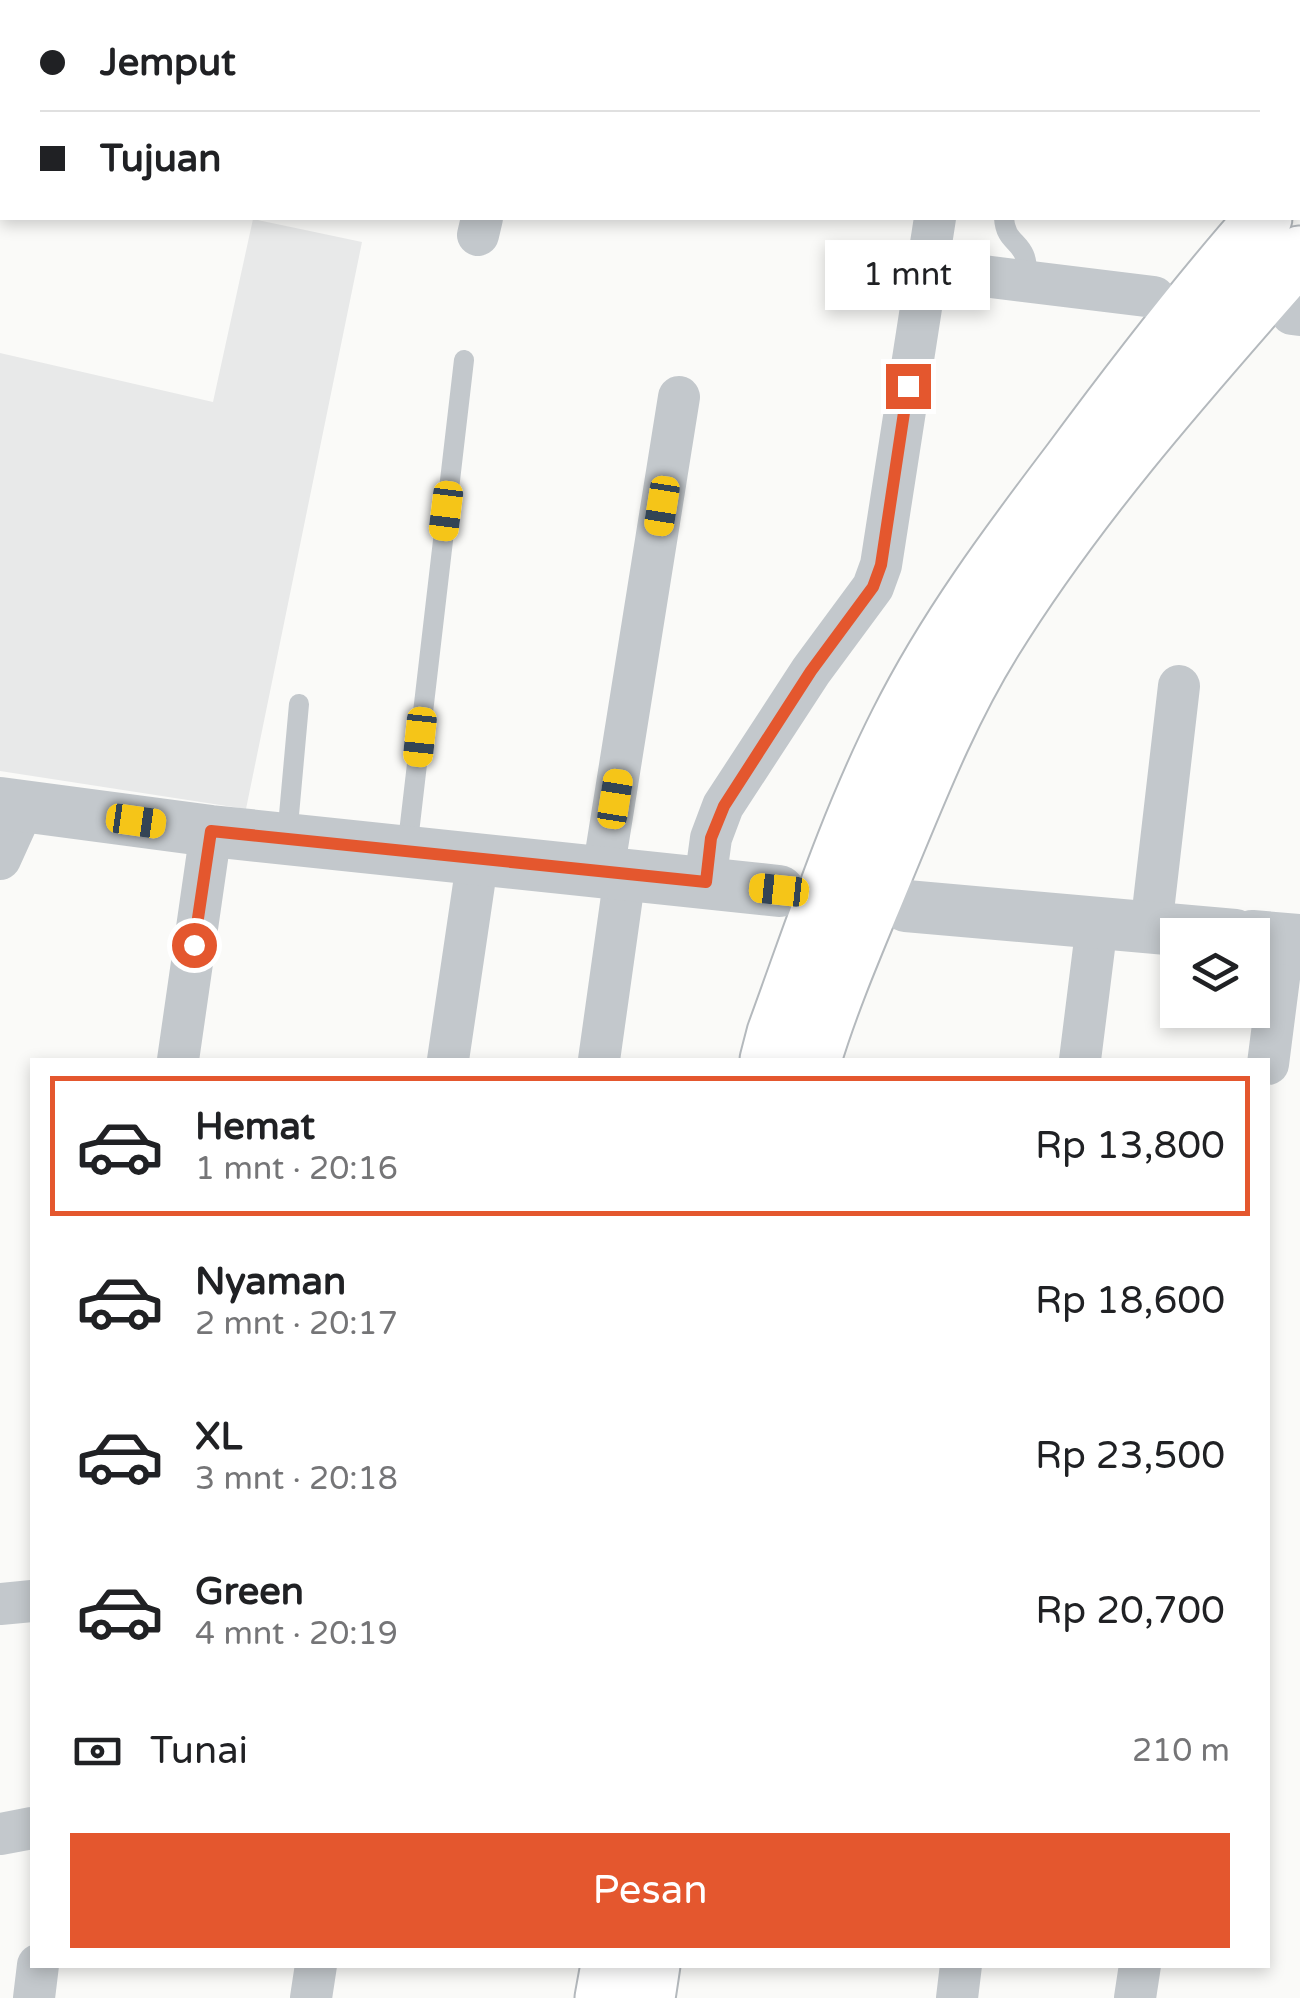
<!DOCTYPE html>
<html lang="id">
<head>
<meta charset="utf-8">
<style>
  body { margin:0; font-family:"Varela Round",sans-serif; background:#f2f2f2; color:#202124; height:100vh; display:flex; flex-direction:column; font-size:38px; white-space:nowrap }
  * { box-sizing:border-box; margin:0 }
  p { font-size:32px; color:#757577 }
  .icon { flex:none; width:55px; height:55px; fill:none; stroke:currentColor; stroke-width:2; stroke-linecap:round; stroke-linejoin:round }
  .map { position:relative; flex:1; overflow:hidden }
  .side { position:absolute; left:30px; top:1058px; width:1240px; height:910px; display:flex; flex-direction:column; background:#fff; border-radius:0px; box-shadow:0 5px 15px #0003 }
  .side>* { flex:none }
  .top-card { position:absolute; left:0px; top:0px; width:1300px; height:220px; box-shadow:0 5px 15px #0003; display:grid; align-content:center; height:220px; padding:0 40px; background:#fff }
  .controls { position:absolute; left:1160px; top:918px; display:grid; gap:20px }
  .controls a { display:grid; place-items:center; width:110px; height:110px; border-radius:0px; background:#fff; box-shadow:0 5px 15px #0003; font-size:50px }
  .end { position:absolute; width:45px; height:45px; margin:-22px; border:12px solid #e4572e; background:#fff; box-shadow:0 0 0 5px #fff }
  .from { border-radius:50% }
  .bubble { position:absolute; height:70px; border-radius:0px; background:#fff; box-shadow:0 5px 15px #0003; font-size:32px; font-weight:600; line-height:70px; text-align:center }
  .car { position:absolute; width:30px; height:60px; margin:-30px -15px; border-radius:12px; box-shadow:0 0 8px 2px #0007; background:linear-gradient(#f5c518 24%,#345 0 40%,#f5c518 0 76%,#345 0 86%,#f5c518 0) }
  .top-card b { display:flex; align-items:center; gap:35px; height:95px; font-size:38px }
  .top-card b+b { border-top:2px solid #e0e0e0 }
  .top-card i { width:25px; height:25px; background:#202124 }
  ul { padding:18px 0 0; list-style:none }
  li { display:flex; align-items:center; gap:30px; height:140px; margin:0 20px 15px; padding:0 20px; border:5px solid transparent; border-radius:0px }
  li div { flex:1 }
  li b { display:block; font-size:38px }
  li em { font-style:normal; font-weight:600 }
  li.selected { border-color:#e4572e }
  li>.icon { width:90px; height:90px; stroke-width:1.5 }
  .pay { display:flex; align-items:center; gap:25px; height:110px; padding:0 40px; font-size:38px }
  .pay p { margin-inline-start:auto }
  .action { display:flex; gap:20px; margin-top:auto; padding:20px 40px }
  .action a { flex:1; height:115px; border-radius:0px; background:#e4572e; color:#fff; font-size:40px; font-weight:600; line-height:115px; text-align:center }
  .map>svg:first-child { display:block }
  .built { fill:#e8e9e9 }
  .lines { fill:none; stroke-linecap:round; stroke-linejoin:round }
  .motorway-casing { stroke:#b4b9bd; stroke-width:59 }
  .service { stroke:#c3c8cc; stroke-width:20 }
  .minor { stroke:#c3c8cc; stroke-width:42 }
  .tertiary { stroke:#c3c8cc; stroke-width:52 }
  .motorway { stroke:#fff; stroke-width:55 }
  .route { stroke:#e4572e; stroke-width:12 }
</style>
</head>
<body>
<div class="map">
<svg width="1300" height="1998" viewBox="0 0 1300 1998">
  <rect width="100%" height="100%" fill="#fafaf8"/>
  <path class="built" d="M 253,219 L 362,242 L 246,809 L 0,771 L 0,353 L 213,402 Z"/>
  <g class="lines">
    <g class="motorway-casing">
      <path id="motorway" d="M 1298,180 L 1300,177
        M 768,1060 L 775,1033 C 813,929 848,821 898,722 C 945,628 1007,545 1070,462 C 1132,378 1195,296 1264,218
        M 813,1060 C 832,997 859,936 884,875 C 917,796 948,715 994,641 C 1080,502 1192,377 1300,254
        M 603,1998 L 609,1965
        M 647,1998 L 652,1965"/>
    </g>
    <path class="service" d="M 1004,218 C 1006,249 1030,237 1027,281
      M 287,837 L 299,704
      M 407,850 L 464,360"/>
    <path class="minor" d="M 271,2 L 271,0
      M 973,2 L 974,0
      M 0,110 L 2,111
      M 478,235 L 482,218
      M 926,269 L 1154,297
      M 1292,314 L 1300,315
      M 0,859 L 24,806
      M 603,872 L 679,397
      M 705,882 L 711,838 L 723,806 L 811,671 L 873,587 L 881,565 L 935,218
      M 1151,928 L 1179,686
      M 178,1060 L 211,831
      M 448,1060 L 478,857
      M 599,1060 L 625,875
      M 1080,1060 L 1097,924
      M 1268,1064 L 1284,939
      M 0,1604 L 32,1601
      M 0,1834 L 32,1828
      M 34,1998 L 38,1965
      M 311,1998 L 316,1965
      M 957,1998 L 961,1965
      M 1135,1998 L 1140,1965"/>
    <path class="tertiary" d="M 0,803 L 211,831 L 779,891
      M 906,906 L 1235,935
      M 1252,936 L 1300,940"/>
    <use href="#motorway" class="motorway"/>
  </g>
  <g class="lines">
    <path class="route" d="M 194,945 L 211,831 L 706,882 L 711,838 L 724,806 L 811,671 L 873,587 L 881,565 L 908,386"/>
  </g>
</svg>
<div class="controls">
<a><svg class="icon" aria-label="layers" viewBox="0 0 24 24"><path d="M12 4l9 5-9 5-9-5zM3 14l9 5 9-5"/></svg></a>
</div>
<i class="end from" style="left:194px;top:945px"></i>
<i class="end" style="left:908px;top:386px"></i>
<div class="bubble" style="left:825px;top:240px;width:165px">1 mnt</div>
<i class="car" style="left:662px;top:506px;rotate:189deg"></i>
<i class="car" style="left:446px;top:511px;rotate:187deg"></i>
<i class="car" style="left:420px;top:737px;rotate:186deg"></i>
<i class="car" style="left:615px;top:799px;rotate:9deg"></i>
<i class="car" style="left:136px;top:821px;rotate:98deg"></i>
<i class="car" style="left:779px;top:890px;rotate:276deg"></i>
<div class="top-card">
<b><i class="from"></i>Jemput</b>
<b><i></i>Tujuan</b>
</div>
<section class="side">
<ul>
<li class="selected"><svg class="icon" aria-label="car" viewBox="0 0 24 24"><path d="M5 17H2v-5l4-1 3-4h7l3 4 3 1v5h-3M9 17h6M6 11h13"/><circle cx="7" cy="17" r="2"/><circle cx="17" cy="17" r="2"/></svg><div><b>Hemat</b><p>1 mnt · 20:16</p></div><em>Rp 13,800</em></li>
<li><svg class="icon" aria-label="car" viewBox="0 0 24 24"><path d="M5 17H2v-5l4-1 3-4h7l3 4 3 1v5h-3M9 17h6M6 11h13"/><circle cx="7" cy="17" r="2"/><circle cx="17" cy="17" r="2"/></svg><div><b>Nyaman</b><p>2 mnt · 20:17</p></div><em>Rp 18,600</em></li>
<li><svg class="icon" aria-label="car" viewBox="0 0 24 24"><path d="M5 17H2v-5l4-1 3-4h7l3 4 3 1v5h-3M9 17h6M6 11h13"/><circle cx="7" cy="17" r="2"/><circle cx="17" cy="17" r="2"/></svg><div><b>XL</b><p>3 mnt · 20:18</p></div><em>Rp 23,500</em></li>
<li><svg class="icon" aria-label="car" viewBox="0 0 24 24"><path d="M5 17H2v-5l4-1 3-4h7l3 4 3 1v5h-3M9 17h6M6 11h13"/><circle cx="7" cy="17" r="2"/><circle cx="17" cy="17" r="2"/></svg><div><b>Green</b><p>4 mnt · 20:19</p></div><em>Rp 20,700</em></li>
</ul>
<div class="pay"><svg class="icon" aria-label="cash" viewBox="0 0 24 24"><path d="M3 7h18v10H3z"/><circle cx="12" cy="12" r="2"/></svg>Tunai<p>210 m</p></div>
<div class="action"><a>Pesan</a></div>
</section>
</div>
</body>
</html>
